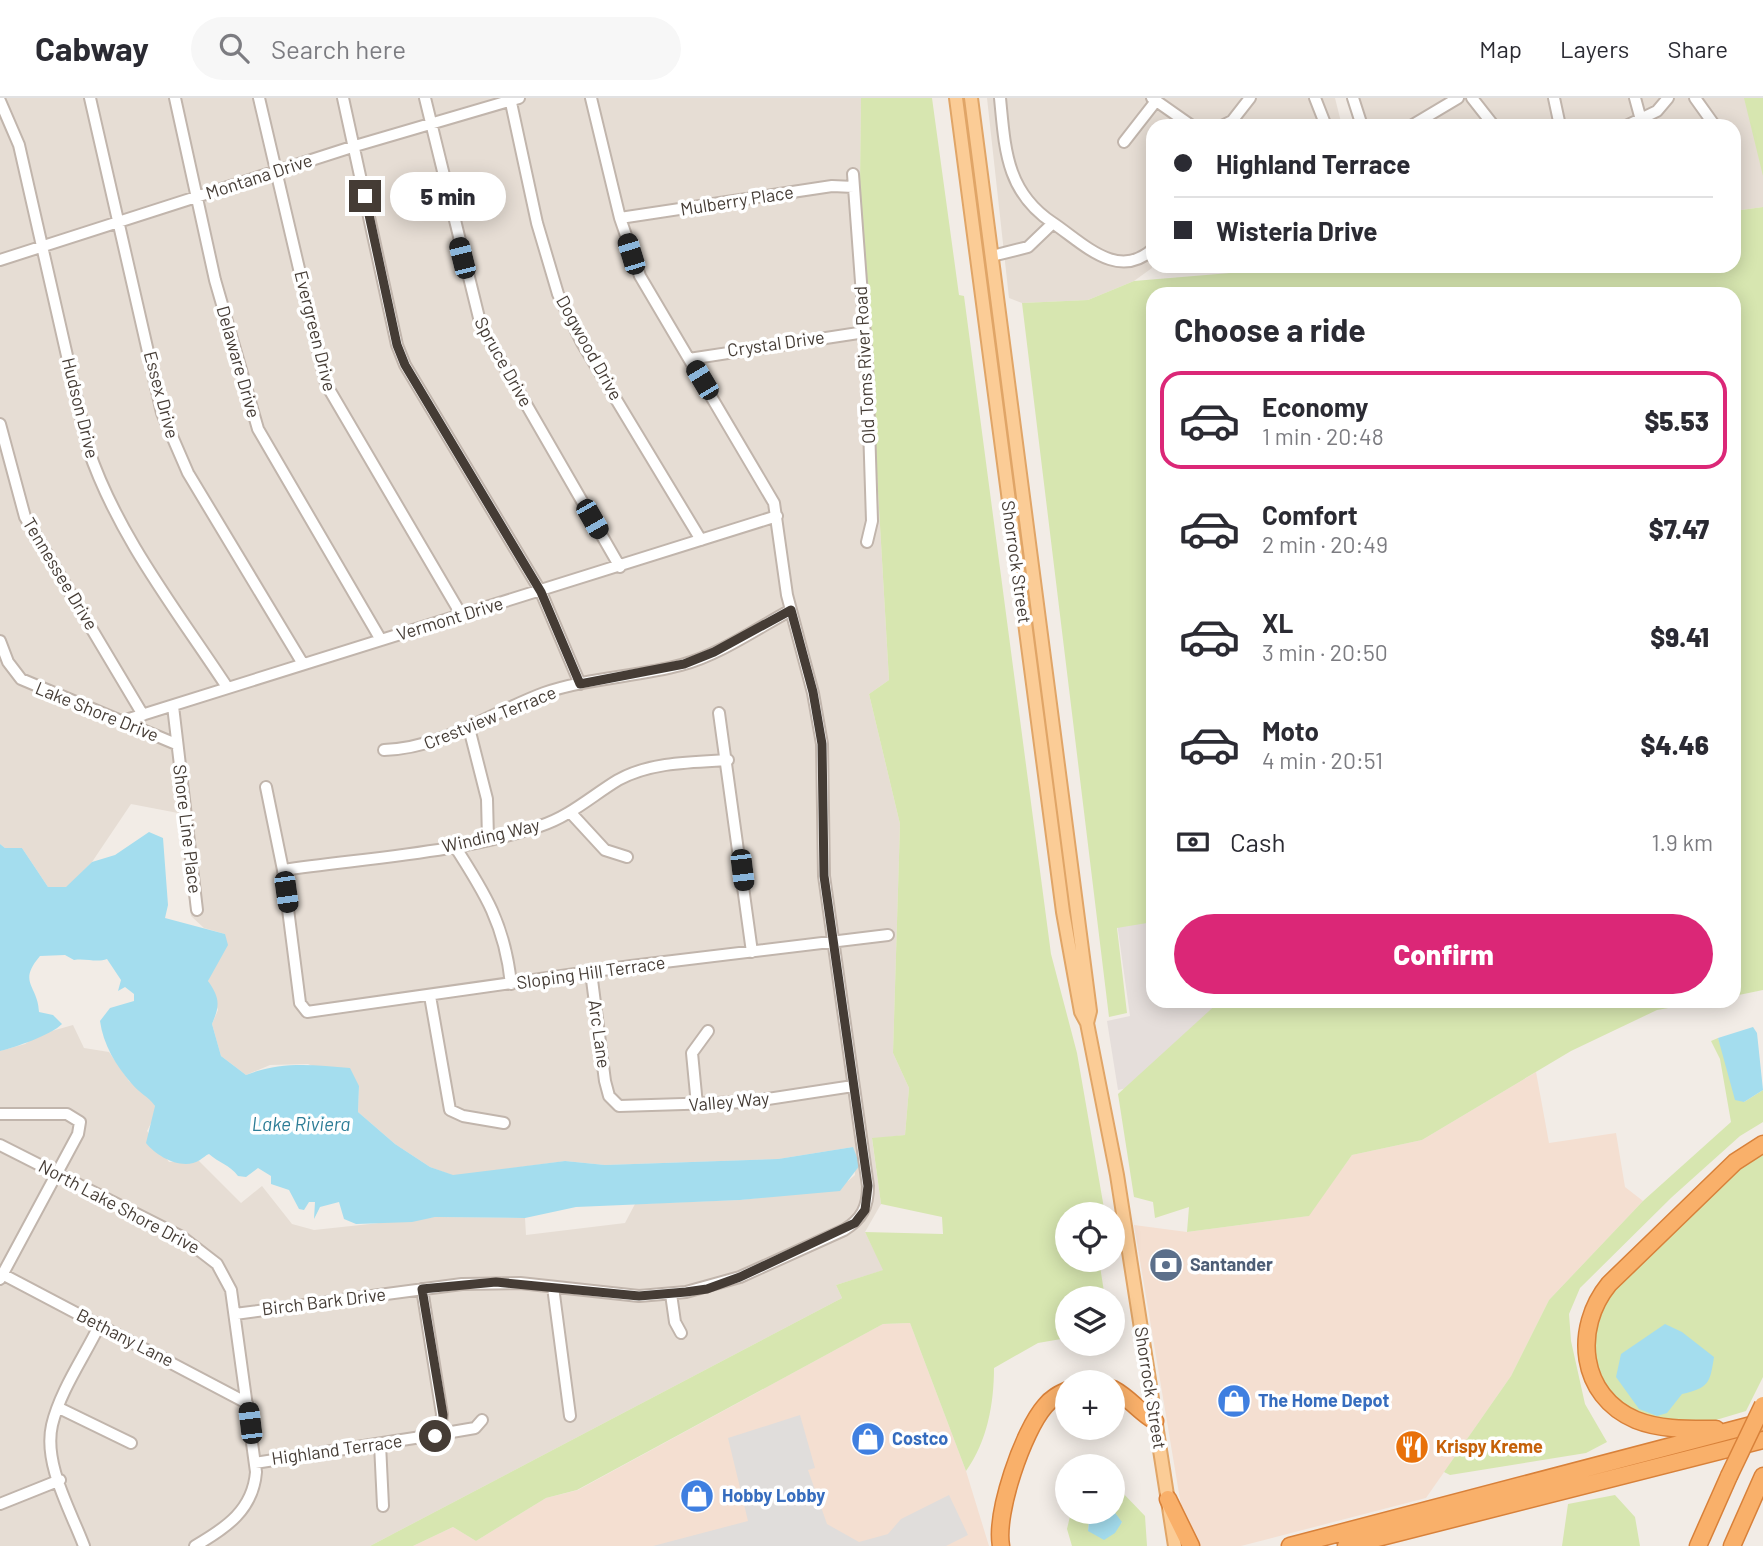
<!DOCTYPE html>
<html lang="en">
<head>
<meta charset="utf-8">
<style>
  body { margin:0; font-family:Barlow,sans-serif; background:#f7f7f7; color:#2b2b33; height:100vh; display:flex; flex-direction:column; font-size:26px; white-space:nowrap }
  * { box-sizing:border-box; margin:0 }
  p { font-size:23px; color:#7c7c81 }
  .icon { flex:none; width:38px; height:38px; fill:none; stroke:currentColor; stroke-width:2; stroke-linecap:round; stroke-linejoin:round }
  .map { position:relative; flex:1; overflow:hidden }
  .side { position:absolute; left:1146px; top:189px; width:595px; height:721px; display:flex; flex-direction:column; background:#fff; border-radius:21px; box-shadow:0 4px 18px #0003 }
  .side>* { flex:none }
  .banner { position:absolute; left:1146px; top:21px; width:595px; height:154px; border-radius:21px; box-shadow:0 4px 18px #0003; display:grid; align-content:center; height:154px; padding:0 28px; background:#fff }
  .fabs { position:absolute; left:1055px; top:1104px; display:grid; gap:14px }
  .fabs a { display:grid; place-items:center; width:70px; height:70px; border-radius:50%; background:#fff; box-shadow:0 4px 18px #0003; font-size:35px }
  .end { position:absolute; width:32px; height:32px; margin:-16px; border:9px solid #453c35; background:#fff; box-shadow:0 0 0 4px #fff }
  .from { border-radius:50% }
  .bubble { position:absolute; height:49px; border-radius:24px; background:#fff; box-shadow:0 4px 18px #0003; font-size:23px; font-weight:800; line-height:49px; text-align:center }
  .car { position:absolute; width:21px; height:42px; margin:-21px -10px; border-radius:9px; box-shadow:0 0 5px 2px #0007; background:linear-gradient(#222 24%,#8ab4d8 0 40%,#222 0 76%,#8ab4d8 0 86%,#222 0) }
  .banner b { display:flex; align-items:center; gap:24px; height:66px; font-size:26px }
  .banner b+b { border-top:2px solid #e1e1e2 }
  .banner i { width:18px; height:18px; background:#2b2b33 }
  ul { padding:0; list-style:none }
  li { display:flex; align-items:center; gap:21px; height:98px; margin:0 14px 10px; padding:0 14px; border:4px solid transparent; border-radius:21px }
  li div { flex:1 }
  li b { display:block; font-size:26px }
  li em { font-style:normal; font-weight:800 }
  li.active { border-color:#db2777 }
  li>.icon { width:63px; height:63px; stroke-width:1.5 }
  h2 { padding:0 28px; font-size:32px; line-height:84px }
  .pay { display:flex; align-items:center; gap:18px; height:77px; padding:0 28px; font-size:26px }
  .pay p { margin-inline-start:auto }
  .primary-button { display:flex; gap:14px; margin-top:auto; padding:14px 28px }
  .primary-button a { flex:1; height:80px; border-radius:42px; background:#db2777; color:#fff; font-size:28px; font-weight:800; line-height:80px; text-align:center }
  header { display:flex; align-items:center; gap:42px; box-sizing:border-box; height:98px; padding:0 35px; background:#fff; border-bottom:2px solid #e1e1e2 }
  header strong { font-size:33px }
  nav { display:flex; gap:38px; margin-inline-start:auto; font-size:24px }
  .search { width:490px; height:63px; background:#f7f7f7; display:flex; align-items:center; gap:18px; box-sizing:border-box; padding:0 24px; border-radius:38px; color:#7c7c81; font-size:26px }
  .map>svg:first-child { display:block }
  .residential { fill:#e6ddd4 }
  .commercial { fill:#f4dfd1 }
  .industrial { fill:#e5dedb }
  .green { fill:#d7e6b0 }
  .parking { fill:#e0dddb }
  .water { fill:#a4ddee }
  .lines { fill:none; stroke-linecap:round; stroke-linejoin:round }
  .minor-casing { stroke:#c1b5ac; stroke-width:14 }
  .major-casing { stroke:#e0a567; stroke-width:16 }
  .highway-casing { stroke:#d8813a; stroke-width:19 }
  .minor { stroke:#fff; stroke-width:10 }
  .major { stroke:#fbcc96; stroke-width:12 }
  .highway { stroke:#f9b06a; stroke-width:16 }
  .highway-bridge-casing { stroke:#d8813a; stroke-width:19; stroke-linecap:butt }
  .highway-bridge { stroke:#f9b06a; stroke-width:16 }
  .route { stroke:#453c35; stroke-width:9 }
  .labels { text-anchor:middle; stroke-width:7; stroke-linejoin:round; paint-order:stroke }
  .street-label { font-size:18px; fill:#453c35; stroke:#fff }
  .service-label { font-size:18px; font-weight:bold; fill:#4e5e75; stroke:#fff; text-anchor:start }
  .shop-label { font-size:18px; font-weight:bold; fill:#366cbe; stroke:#fff; text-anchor:start }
  .food-label { font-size:18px; font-weight:bold; fill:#c56008; stroke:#fff; text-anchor:start }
  .water-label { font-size:19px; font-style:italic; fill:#2d7d96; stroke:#fff }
</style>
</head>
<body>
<header>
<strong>Cabway</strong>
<div class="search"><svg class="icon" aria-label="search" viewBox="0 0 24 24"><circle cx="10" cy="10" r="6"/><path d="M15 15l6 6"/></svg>Search here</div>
<nav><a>Map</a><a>Layers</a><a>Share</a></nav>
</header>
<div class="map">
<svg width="1763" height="1448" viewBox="0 0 1763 1448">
  <rect width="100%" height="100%" fill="#f2ece6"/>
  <path class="residential" d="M 0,0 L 861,0 L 860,84 L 889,582 L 869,596 L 900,726 L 893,955 L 909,990 L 905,1037 L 872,1041 L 881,1106 L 865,1134 L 884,1172 L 836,1187 L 842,1200 L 370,1448 L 0,1448 L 0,953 L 25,946 L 41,936 L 73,927 L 84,950 L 109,954 L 129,983 L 149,998 L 155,1008 L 154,1019 L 147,1033 L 169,1064 L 199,1063 L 241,1105 L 262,1088 L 292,1126 L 314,1132 L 435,1119 L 525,1120 L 526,1137 L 625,1125 L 635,1106 L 740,1102 L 799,1095 L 848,1083 L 855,1077 L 853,1049 L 778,1061 L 605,1067 L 565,1063 L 454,1078 L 430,1069 L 395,1046 L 358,1014 L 359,988 L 308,966 L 270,967 L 246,977 L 221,958 L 212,926 L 218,912 L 208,883 L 225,836 L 204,830 L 191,818 L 178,715 L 131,706 L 92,764 L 67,789 L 48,789 L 22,750 L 5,750 L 0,746 Z
    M 987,0 L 1335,0 L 1342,28 L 1153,28 L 1152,170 L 1134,183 L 1088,202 L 1022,205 L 1009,200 Z
    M 1348,0 L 1763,0 L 1763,109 L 1734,113 L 1734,28 L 1356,28 Z"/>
  <path class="commercial" d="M 1536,974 L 1549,1045 L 1616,1035 L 1625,1089 L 1643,1103 L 1549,1202 L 1511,1278 L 1426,1400 L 1241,1448 L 1196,1448 L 1185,1431 L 1134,1127 L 1187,1134 L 1308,1118 L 1352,1057 L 1422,1042 Z
    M 910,1225 L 966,1373 L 989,1448 L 413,1448 L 453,1429 L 476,1443 L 546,1400 L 578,1392 L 883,1226 Z"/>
  <path class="industrial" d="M 1153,819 L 1153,903 L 1231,903 L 1147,986 L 1118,992 L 1107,923 L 1130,918 L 1117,825 Z"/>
  <path class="green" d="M 861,0 L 932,0 L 959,197 L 964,198 L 1051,856 L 1077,955 L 1105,1116 L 1068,1116 L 1067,1145 L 1061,1148 L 1067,1149 L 1068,1162 L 1099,1162 L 1105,1200 L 1068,1200 L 1067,1240 L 1038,1245 L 994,1270 C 994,1306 987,1344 966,1373 L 910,1225 L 883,1226 L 577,1392 L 546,1400 L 476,1443 L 453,1429 L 413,1448 L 370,1448 L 842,1200 L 836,1187 L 883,1172 L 865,1134 L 943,1136 L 942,1119 L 881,1106 L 872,1040 L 905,1037 L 909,990 L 893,955 L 900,726 L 869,596 L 889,582 L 860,84 Z
    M 1744,0 L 1763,0 L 1763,78 Z
    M 1763,109 L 1763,892 L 1734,898 L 1734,196 L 1153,196 L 1153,824 L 1117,830 L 1127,915 L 1109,919 L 1022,205 L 1088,202 L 1134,183 L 1313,168 L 1734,168 L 1734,113 Z
    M 1220,903 L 1708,903 L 1657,912 L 1571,953 L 1422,1042 L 1352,1057 L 1309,1118 L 1187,1134 L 1189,1109 L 1155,1120 L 1153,1104 L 1134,1099 L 1118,996 Z
    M 1718,940 L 1744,1004 L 1763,992 L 1763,1024 L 1740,1038 L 1672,1099 L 1580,1190 L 1569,1216 L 1571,1243 L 1585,1306 L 1607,1344 L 1586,1355 L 1450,1377 L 1444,1374 L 1511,1278 L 1549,1202 L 1643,1103 L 1731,1024 L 1720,961 L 1711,943 Z
    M 1763,1049 L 1763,1279 L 1746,1313 L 1706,1325 L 1667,1325 L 1620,1308 L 1598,1283 L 1590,1229 L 1621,1178 Z
    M 1119,1391 L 1145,1418 L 1147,1448 L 1072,1448 L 1067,1431 L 1071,1414 L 1090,1414 L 1088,1433 L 1122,1425 L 1113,1412 L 1113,1392 Z
    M 1615,1397 L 1635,1419 L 1640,1448 L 1562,1448 L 1568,1406 Z"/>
  <path class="parking" d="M 800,1317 L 815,1370 L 808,1372 L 827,1426 L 859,1444 L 888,1436 L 901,1421 L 949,1397 L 968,1437 L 946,1448 L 653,1448 L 748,1423 L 728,1340 Z"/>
  <path class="water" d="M 149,734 L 163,740 L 168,807 L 165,820 L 225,836 L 228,847 L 208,883 C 220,900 220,907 212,926 L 221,958 L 246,977 C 281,963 313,967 350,970 L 359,988 L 358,1014 L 395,1046 L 430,1069 L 453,1077 L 565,1063 L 605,1067 L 778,1061 L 853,1049 L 860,1067 L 840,1093 L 740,1102 L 576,1109 L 525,1120 L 435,1119 L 412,1124 L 356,1126 L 344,1121 L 339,1104 L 320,1109 L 314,1121 L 315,1104 L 309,1104 L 304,1112 L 299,1111 L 289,1092 L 271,1086 L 271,1078 L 258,1070 L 246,1079 L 238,1078 C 230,1067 219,1065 209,1056 C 206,1057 203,1060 200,1062 C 183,1073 157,1059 146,1045 L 155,1008 C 148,998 139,995 132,986 C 116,968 103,946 100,923 L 110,910 L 134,903 L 134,896 L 125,889 L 118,893 L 121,882 L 107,861 C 97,865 86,860 74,862 L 65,857 L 40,858 C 17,885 38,887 39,914 L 53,917 L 62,926 C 51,937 16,949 0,953 L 0,746 L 5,750 L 22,750 L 48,789 L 66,789 L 92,764 L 115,757 Z
    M 1753,929 L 1757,935 L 1763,992 L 1744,1004 L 1735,1002 L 1718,940 Z
    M 1665,1226 L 1682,1234 L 1714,1259 C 1710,1285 1709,1290 1682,1296 L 1667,1315 L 1657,1318 L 1639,1311 L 1616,1279 L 1621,1256 Z
    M 1113,1412 L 1122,1424 L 1115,1435 L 1104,1442 L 1088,1433 L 1090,1414 Z"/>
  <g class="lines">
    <g class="minor-casing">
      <path id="minor" d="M 90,0 L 162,315 L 188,375 L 303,566
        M 175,0 L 215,182 L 258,331 L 381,542
        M 259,0 L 326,286 L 462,518
        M 343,0 L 397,247 L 405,267 L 541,494 L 580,586
        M 425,0 L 481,228 L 620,469
        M 510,0 L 537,125 L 558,196 L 582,245 L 701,442
        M 1000,0 C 1005,51 1006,94 1053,125
        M 1152,0 L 1192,28
        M 1315,0 L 1326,28
        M 1353,0 L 1362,28
        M 1472,0 L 1494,28
        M 1554,0 L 1560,28
        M 1635,0 L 1641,22
        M 1695,0 L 1715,28
        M 0,3 L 19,47 L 88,350 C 117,437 177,513 227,589
        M 1222,28 L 1232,23 L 1250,0
        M 1411,28 L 1458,0
        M 1626,28 L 1657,13 L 1668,0
        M 1124,44 L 1156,3
        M 853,76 L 867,265 L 872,423 L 867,444
        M 620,120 L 832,88 L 854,89
        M 992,158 L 1028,149 L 1053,125 C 1084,146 1118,183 1153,151
        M 0,162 L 355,48 L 519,0
        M 689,261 L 865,234
        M 0,326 L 25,419 L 143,617
        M 0,543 L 8,564 L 21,581 L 176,646
        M 173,608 L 197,812
        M 719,615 L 752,854
        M 124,625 L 129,621 L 777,418
        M 469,630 L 487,701 L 488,741
        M 384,652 C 443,650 490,615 544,595 C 587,580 636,579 681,567 C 719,557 756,531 791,512
        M 266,689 L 283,772 L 300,905 L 307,914 L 631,868 L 888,837
        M 570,714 L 605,752 L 627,759
        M 454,747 C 485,795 505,827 511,886
        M 283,772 C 366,760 461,755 540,728 C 569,719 593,697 618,682 C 650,664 693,664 728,662
        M 591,874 L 605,983 L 609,998 L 619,1008 L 748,1004 L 853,988
        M 430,898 L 450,1012 L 463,1018 L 504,1025
        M 697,1007 L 692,955 L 708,933
        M 0,1016 L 67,1016 L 80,1024 L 78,1036 L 0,1181
        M 0,1047 L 182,1139 L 217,1166 L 231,1192 L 256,1374 C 253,1412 226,1430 195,1448
        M 2,1176 L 247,1305
        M 553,1189 L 570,1318
        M 671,1196 L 675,1224 L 681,1235
        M 235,1216 L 462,1186 L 520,1185 L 639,1198 L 686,1194 L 740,1179 L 844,1132 C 862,1121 868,1109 868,1088 L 824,778 L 822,646 L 813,595 L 787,497 L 774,405 L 640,178 L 620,120 L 591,0
        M 59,1310 L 131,1345
        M 440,1336 L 475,1330 L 482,1322
        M 380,1346 L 383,1408
        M 255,1365 L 440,1336 L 442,1316 L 422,1191
        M 0,1406 L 60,1382
        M 84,1448 C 71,1413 43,1366 52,1327 C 60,1293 84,1259 99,1228"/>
    </g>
    <g class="major-casing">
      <path id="major" d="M 956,0 L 1063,814 L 1081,914 L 1087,925 L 1117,1077 L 1175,1448
        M 971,0 L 1090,913 L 1087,925"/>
    </g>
    <g class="highway-casing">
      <path id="highway" d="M 1113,1291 C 1130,1300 1139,1314 1155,1323
        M 1716,1331 C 1689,1331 1661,1332 1636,1322 C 1579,1298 1573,1230 1609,1186 L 1735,1064 L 1763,1046
        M 1168,1401 L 1191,1448
        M 1001,1448 C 995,1415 1023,1333 1045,1308 C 1051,1300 1059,1296 1068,1292
        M 1290,1448 L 1763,1324
        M 1346,1448 L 1763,1342
        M 1698,1448 L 1729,1378
        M 1732,1448 L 1763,1378"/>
    </g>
    <use href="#minor" class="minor"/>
    <use href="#major" class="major"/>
    <use href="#highway" class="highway"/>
    <g class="highway-bridge-casing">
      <path id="highway-bridge" d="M 1729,1378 L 1763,1307"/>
    </g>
    <use href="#highway-bridge" class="highway-bridge"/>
  </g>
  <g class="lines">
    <path class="route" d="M 365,98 L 397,247 L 405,267 L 541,494 L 580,586 L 684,566 L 714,554 L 791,512 L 813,594 L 822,646 L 824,778 L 868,1088 L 865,1112 L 855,1125 L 740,1179 L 707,1191 L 686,1194 L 639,1198 L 496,1184 L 422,1191 L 443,1317 L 442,1332 L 435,1338"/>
  </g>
  <defs>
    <g id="bank-disc" transform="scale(1.75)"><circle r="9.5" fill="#5c6f8a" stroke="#fff"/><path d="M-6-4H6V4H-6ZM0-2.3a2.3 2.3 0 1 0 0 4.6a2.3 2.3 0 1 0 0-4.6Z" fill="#fff"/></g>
    <g id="shop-disc" transform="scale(1.75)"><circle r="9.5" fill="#3f7fe0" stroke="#fff"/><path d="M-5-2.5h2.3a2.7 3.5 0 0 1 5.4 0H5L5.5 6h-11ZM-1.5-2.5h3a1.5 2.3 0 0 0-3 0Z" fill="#fff"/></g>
    <g id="restaurant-disc" transform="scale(1.75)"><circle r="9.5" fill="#e8710a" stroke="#fff"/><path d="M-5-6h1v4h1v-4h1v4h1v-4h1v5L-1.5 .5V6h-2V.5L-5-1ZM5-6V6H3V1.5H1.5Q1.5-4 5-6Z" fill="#fff"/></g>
  </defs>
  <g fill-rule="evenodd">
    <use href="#bank-disc" x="1166" y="1167"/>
    <use href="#shop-disc" x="1234" y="1303"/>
    <use href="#shop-disc" x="868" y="1341"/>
    <use href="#restaurant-disc" x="1412" y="1349"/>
    <use href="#shop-disc" x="697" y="1398"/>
  </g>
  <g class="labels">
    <g class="street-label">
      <text transform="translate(259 79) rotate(-18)" y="6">Montana Drive</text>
      <text transform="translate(737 103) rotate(-9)" y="6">Mulberry Place</text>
      <text transform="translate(315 233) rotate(76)" y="6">Evergreen Drive</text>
      <text transform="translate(776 246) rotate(-8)" y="6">Crystal Drive</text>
      <text transform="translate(589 250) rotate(61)" y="6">Dogwood Drive</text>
      <text transform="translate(238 264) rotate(74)" y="6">Delaware Drive</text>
      <text transform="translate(503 264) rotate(61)" y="6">Spruce Drive</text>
      <text transform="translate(865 267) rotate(-93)" y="6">Old Toms River Road</text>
      <text transform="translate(161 297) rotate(75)" y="6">Essex Drive</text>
      <text transform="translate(80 310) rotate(76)" y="6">Hudson Drive</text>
      <text transform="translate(1016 464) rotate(82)" y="6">Shorrock Street</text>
      <text transform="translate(60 476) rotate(59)" y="6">Tennessee Drive</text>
      <text transform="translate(450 521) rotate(-17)" y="6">Vermont Drive</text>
      <text transform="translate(97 614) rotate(22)" y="6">Lake Shore Drive</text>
      <text transform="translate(490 620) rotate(-22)" y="6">Crestview Terrace</text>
      <text transform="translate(187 731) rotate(83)" y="6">Shore Line Place</text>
      <text transform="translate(491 738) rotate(-13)" y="6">Winding Way</text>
      <text transform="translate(591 875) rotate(-8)" y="6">Sloping Hill Terrace</text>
      <text transform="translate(599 936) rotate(82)" y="6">Arc Lane</text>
      <text transform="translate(729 1004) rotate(-5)" y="6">Valley Way</text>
      <text transform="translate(119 1109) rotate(28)" y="6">North Lake Shore Drive</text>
      <text transform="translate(324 1204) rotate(-7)" y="6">Birch Bark Drive</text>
      <text transform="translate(125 1240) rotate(27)" y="6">Bethany Lane</text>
      <text transform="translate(1150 1290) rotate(81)" y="6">Shorrock Street</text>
      <text transform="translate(337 1352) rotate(-8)" y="6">Highland Terrace</text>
    </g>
    <g class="service-label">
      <text x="1190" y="1173">Santander</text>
    </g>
    <g class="shop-label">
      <text x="1258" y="1309">The Home Depot</text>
      <text x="892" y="1347">Costco</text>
      <text x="722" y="1404">Hobby Lobby</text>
    </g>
    <g class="food-label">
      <text x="1436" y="1355">Krispy Kreme</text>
    </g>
    <g class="water-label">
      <text x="301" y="1033">Lake Riviera</text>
    </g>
  </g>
</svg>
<div class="fabs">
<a><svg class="icon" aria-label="locate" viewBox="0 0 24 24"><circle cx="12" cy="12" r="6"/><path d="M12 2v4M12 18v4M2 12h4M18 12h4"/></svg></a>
<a><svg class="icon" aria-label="layers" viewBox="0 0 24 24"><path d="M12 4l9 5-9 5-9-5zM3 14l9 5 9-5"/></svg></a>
<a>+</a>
<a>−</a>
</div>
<i class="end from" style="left:435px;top:1338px"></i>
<i class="end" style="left:365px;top:98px"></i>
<div class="bubble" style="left:390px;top:74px;width:116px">5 min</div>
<i class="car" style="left:631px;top:156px;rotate:343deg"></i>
<i class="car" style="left:462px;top:160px;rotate:346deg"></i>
<i class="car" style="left:702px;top:282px;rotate:329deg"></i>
<i class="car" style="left:592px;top:421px;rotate:150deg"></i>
<i class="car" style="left:742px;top:772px;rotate:173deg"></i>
<i class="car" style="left:286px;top:794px;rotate:172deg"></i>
<i class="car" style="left:250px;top:1325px;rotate:353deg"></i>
<div class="banner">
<b><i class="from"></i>Highland Terrace</b>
<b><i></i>Wisteria Drive</b>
</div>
<section class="side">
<h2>Choose a ride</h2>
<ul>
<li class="active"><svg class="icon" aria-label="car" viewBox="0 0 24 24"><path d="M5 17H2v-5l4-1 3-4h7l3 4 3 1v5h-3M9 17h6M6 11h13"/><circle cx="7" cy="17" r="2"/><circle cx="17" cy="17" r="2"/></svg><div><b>Economy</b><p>1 min · 20:48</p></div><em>$5.53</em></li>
<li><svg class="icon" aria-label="car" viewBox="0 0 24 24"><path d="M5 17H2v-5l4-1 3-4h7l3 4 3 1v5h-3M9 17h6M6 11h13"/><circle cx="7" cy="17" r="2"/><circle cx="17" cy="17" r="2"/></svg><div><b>Comfort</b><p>2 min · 20:49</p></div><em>$7.47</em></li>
<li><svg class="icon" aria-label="car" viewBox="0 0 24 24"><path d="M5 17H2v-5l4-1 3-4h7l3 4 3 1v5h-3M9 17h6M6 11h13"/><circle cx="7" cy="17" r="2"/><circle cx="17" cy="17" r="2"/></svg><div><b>XL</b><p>3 min · 20:50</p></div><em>$9.41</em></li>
<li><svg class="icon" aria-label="car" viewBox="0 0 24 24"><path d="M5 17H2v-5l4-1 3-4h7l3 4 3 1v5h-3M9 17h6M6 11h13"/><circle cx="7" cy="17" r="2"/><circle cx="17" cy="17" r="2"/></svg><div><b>Moto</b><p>4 min · 20:51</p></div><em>$4.46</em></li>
</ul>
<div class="pay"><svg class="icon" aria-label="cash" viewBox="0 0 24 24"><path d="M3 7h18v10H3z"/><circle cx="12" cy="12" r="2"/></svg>Cash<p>1.9 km</p></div>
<div class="primary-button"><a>Confirm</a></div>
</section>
</div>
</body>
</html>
